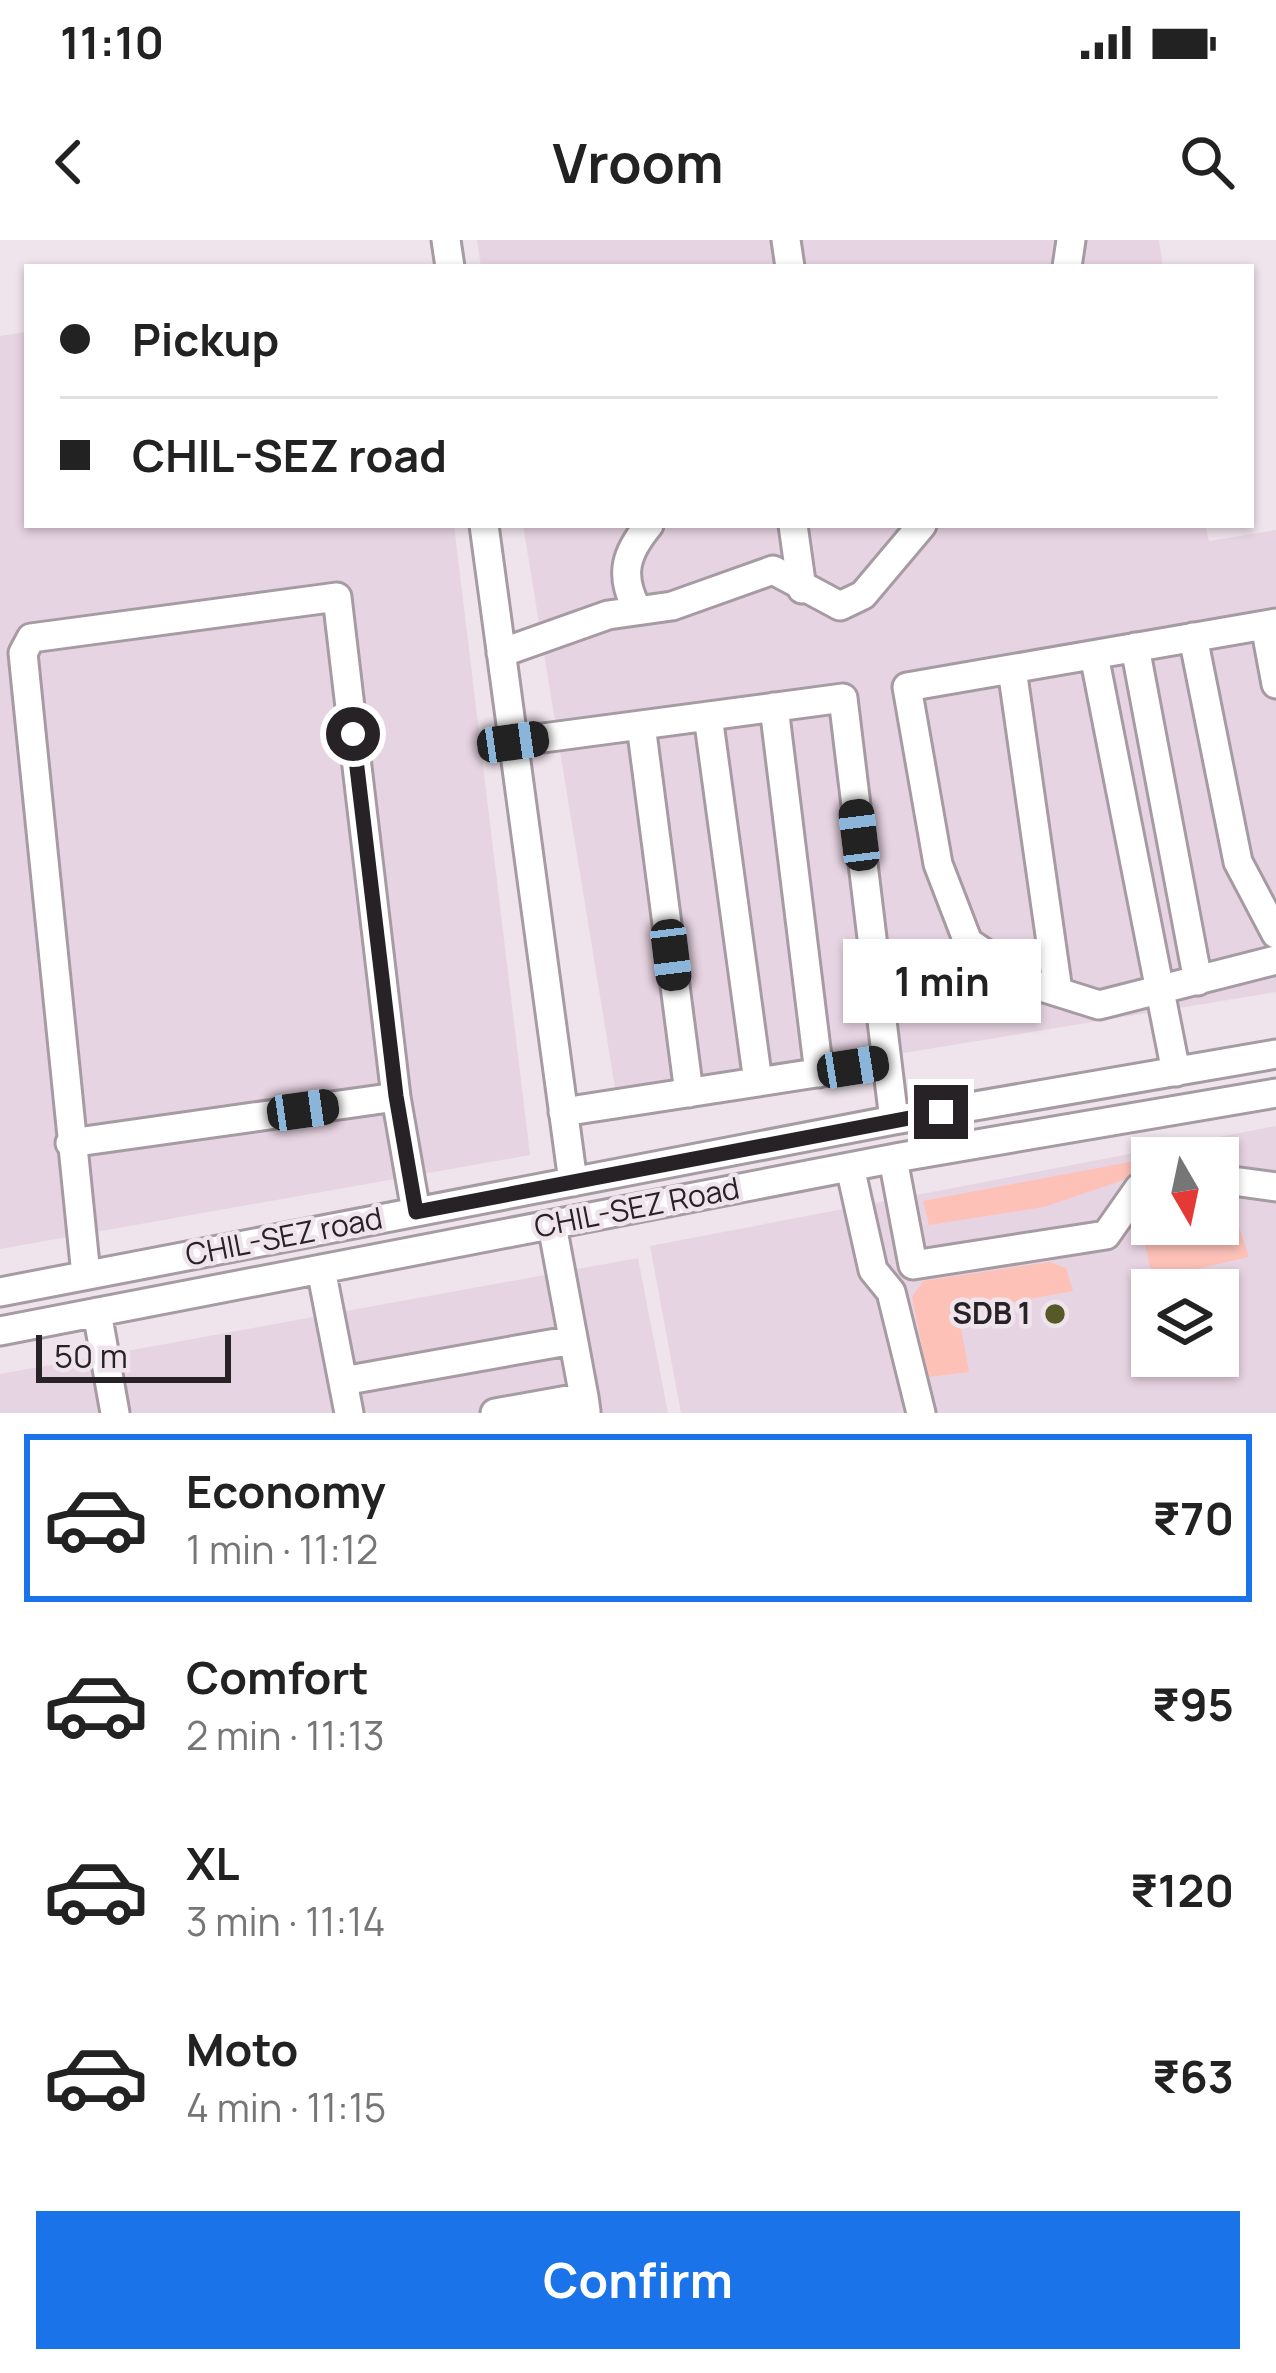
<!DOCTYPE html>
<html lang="en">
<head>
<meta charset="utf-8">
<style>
  body { margin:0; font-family:Manrope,sans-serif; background:#f6f6f6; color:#222; height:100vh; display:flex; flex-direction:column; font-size:45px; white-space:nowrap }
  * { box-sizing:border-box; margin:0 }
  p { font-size:39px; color:#767676 }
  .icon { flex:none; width:66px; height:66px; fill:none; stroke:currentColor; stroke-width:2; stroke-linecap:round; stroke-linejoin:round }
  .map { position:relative; height:1173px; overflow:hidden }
  .details { display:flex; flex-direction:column; background:#fff; flex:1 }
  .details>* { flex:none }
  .guide { position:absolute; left:24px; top:24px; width:1230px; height:264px; border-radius:0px; box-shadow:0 3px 9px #0004; display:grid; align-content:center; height:264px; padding:0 36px; background:#fff }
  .needle { width:78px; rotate:171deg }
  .fabs { position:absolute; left:1131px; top:897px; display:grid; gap:24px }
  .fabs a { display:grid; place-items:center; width:108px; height:108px; border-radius:0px; background:#fff; box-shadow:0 3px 9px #0004; font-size:60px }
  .scale { position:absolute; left:36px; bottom:30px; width:195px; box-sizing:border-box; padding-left:12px; border:6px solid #272225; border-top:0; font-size:33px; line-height:42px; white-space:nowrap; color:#272225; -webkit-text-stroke:9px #efe3ec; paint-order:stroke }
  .end { position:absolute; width:54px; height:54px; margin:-27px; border:15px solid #272225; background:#fff; box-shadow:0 0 0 6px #fff }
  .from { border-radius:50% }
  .bubble { position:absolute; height:84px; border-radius:0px; background:#fff; box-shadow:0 3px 9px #0004; font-size:39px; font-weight:700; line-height:84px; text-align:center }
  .car { position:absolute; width:36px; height:72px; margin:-36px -18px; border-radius:15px; box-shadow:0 0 9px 3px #0007; background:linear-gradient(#222 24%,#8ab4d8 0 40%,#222 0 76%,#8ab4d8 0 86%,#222 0) }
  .guide b { display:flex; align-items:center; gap:42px; height:114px; font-size:45px }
  .guide b+b { border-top:3px solid #e0e0e0 }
  .guide i { width:30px; height:30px; background:#222 }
  ul { padding:21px 0 0; list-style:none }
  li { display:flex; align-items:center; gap:36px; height:168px; margin:0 24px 18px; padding:0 12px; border:6px solid transparent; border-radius:0px }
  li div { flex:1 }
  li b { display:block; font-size:45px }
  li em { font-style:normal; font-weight:700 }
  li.on { border-color:#1a73e8 }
  li>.icon { width:108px; height:108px; stroke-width:1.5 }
  .action { display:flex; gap:24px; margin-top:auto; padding:24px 36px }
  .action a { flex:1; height:138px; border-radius:0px; background:#1a73e8; color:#fff; font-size:48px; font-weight:700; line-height:138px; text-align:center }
  .status { display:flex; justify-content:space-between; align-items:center; height:84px; padding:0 60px; background:#fff; direction:ltr }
  .status svg { height:33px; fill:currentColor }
  header { display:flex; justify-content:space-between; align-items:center; height:156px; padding:0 36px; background:#fff; font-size:54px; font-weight:700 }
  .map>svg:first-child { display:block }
  .built { fill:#e7d4e2; fill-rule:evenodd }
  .green { fill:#fdc1b7 }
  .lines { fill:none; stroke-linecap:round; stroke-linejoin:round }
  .minor-casing { stroke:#a69ba3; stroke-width:33 }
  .minor { stroke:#fff; stroke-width:27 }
  .route { stroke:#272225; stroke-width:15 }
  .poi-dot { fill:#575a27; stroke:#efe3ec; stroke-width:4.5 }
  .labels { text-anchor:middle; stroke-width:9; stroke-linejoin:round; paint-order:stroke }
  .street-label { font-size:30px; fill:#272225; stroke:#efe3ec }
  .poi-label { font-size:30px; font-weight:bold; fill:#272225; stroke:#efe3ec; text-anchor:end }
</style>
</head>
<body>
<div class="status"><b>11:10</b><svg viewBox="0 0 49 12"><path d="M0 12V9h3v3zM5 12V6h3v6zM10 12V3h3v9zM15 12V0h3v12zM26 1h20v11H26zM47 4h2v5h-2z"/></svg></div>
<header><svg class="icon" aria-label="back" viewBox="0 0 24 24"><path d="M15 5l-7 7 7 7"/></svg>Vroom<svg class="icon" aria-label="search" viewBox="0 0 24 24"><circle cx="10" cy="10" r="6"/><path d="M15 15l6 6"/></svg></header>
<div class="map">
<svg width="1276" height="1173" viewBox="0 0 1276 1173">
  <rect width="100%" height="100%" fill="#efe3ec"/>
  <path class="built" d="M 477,0 L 1159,0 L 1163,27 L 481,27 Z
    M 27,92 L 27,285 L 454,285 L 530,915 L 0,1009 L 0,96 Z
    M 523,285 L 1205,285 L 1209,301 L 1276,290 L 1276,752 L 617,860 Z
    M 1276,886 L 1276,1173 L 681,1173 L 650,1006 ZM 1152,918 L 1218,918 L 1218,984 L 1152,984 ZM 1152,1050 L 1218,1050 L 1218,1116 L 1152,1116 Z
    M 638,1018 L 668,1173 L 0,1173 L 0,1134 Z"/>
  <path class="green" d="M 1145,919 L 1147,932 L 1044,967 L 929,985 L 923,961 Z
    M 1219,965 L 1240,990 L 1249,1017 L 1153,1039 L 1143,997 L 1152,981 L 1218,984 Z
    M 1050,1022 L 1066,1028 L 1073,1051 L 958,1072 L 969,1132 L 928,1137 L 912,1057 L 923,1041 Z"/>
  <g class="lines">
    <g class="minor-casing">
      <path id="minor" d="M 446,0 L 450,27
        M 786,0 L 790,27
        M 1067,27 L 1071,0
        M 484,285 L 573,942
        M 793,285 L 802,349
        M 636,367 C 619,334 626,313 649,285
        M 1276,383 L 907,447 L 938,624 L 968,702 L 1029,743 L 1099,765 L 1276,720
        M 1265,385 L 1276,444
        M 1193,397 L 1238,622 L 1276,694
        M 1135,407 L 1198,741
        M 501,413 L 608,375 L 672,366 L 773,330 L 840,366 L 863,355 L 922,285
        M 1094,415 L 1176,832
        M 1012,429 L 1058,751
        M 774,467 L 819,833
        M 708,476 L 758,842
        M 641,485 L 689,853
        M 513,502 L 843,458 L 894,880
        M 563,872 L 887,822
        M 70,903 L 396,857
        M 893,919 L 913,1025 L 1106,995 L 1139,948 L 1152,945
        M 850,927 L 873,1030 L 891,1052 L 921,1173
        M 1218,939 L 1276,947
        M 552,985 L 584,1157
        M 321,1029 L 349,1173
        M 86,1035 L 23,413 L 31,398 L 337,357 L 396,857 L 416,972
        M 0,1052 L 894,880 L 1276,814
        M 97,1072 L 115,1173
        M 0,1091 L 901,917 L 1276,853
        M 343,1141 L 573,1100
        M 495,1173 L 584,1157 L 586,1171"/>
    </g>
    <use href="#minor" class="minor"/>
  </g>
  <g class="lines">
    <path class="route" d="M 353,494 L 396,856 L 416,972 L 941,872"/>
  </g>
  <circle class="poi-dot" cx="1055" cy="1074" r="12"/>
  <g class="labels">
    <g class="street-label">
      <text transform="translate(637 968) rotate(-11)" y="10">CHIL-SEZ Road</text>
      <text transform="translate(284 997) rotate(-11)" y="10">CHIL-SEZ road</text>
    </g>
    <g class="poi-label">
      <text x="1031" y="1084">SDB 1</text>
    </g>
  </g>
</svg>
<div class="fabs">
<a><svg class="needle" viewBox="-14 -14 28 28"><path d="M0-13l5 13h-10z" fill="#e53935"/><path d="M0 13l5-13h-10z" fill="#767676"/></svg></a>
<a><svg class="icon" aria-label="layers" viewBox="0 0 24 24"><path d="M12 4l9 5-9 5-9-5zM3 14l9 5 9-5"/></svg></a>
</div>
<div class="scale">50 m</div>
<i class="end from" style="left:353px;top:494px"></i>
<i class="end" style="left:941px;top:872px"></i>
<div class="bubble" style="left:843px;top:699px;width:198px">1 min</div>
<i class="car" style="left:513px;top:502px;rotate:82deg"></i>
<i class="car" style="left:859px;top:595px;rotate:353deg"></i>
<i class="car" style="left:671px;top:715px;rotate:173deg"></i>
<i class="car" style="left:853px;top:827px;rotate:81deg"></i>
<i class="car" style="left:303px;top:870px;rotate:82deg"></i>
<div class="guide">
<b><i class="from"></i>Pickup</b>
<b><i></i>CHIL-SEZ road</b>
</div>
</div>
<section class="details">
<ul>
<li class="on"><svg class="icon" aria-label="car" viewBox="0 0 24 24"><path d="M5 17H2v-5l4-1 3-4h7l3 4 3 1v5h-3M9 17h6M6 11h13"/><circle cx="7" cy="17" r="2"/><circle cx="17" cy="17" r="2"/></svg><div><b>Economy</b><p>1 min · 11:12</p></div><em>₹70</em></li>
<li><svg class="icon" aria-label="car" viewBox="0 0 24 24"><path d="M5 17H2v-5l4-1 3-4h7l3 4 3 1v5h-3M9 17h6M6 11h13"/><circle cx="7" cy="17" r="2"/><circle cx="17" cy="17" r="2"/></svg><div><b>Comfort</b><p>2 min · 11:13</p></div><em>₹95</em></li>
<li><svg class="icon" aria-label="car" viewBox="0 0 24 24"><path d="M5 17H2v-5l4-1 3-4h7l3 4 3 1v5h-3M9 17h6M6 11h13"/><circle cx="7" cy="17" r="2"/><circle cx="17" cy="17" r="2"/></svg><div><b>XL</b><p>3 min · 11:14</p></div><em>₹120</em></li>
<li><svg class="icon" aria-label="car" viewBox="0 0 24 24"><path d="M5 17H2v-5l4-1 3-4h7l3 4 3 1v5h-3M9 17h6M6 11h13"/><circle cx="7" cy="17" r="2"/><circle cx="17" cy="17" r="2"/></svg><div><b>Moto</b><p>4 min · 11:15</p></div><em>₹63</em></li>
</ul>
<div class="action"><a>Confirm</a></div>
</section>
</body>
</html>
